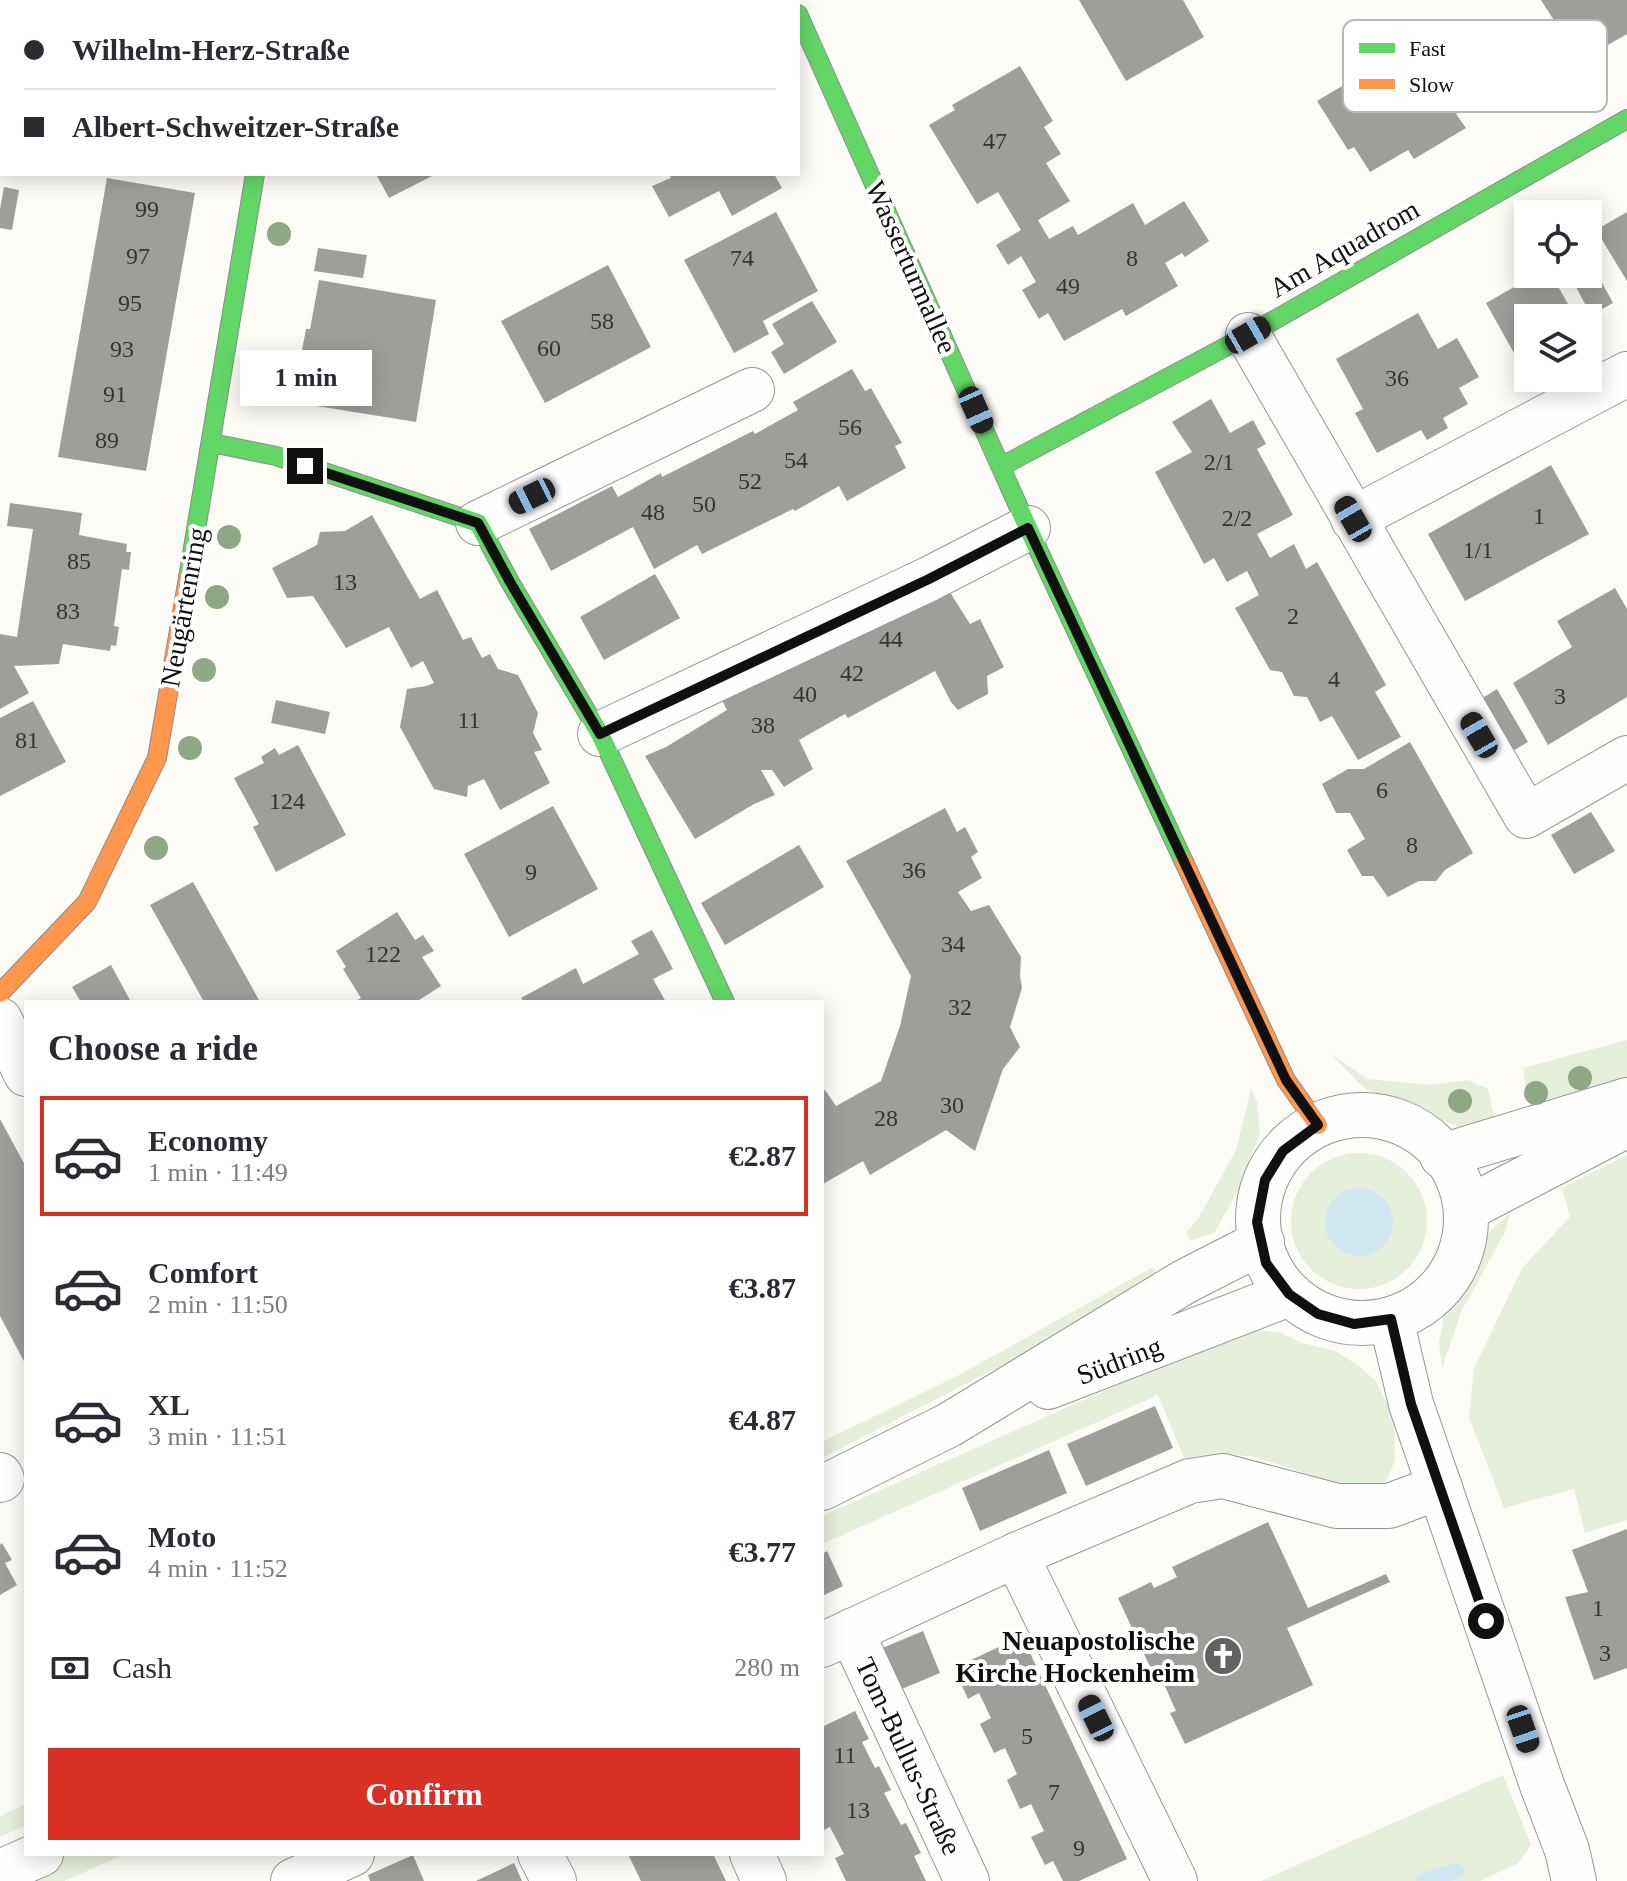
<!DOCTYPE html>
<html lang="en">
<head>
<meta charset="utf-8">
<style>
  body { margin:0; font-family:"Times New Roman",serif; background:#f2f2f3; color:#2b2b33; height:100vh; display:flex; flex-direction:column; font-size:30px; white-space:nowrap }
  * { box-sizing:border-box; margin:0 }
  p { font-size:26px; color:#7c7c81 }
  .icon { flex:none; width:44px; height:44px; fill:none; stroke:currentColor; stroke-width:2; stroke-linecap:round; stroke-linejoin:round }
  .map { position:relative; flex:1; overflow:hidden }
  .panel { position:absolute; left:24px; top:1000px; width:800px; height:856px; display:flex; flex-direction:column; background:#fff; border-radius:0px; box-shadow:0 4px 20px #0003 }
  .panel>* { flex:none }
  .banner { position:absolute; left:0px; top:0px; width:800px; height:176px; box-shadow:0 4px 20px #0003; display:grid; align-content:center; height:176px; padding:0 24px; background:#fff }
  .fabs { position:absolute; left:1514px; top:200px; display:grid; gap:16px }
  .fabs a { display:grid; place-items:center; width:88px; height:88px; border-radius:0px; background:#fff; box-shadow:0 4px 20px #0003; font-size:40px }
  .end { position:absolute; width:36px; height:36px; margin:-18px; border:10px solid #101010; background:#fff; box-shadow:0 0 0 4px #fff }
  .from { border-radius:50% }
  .bubble { position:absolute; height:56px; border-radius:0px; background:#fff; box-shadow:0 4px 20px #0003; font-size:26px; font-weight:700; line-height:56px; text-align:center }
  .car { position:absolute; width:24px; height:48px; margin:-24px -12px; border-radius:10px; box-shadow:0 0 6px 2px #0007; background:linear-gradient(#222 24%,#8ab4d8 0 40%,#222 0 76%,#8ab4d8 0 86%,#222 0) }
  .banner b { display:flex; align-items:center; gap:28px; height:76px; font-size:30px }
  .banner b+b { border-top:2px solid #e1e1e2 }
  .banner i { width:20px; height:20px; background:#2b2b33 }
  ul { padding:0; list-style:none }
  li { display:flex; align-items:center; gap:24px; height:120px; margin:0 16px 12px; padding:0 8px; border:4px solid transparent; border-radius:0px }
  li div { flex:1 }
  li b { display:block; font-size:30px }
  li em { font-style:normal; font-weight:700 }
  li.selected { border-color:#d93025 }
  li>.icon { width:72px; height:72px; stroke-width:1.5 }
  h2 { padding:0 24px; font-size:36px; line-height:96px }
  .pay { display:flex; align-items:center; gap:20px; height:88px; padding:0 24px; font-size:30px }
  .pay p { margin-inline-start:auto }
  .primary-button { display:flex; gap:16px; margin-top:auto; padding:16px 24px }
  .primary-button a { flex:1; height:92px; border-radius:0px; background:#d93025; color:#fff; font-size:32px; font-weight:700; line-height:92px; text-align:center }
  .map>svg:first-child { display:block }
  .green { fill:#e6efd9 }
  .water { fill:#d1e7f2 }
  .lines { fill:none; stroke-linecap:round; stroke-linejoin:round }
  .stream { stroke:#d1e7f2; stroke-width:16 }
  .building { fill:#a09e9b }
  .street-casing { stroke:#969694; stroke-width:46 }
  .fast-casing { stroke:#8d8c8a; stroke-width:20 }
  .slow-casing { stroke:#8d8c8a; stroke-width:20 }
  .street { stroke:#fffefe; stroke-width:44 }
  .fast { stroke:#63d668; stroke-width:18 }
  .slow { stroke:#ff974d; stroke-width:18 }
  .tree { fill:#8ea784 }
  .route { stroke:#101010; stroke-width:10 }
  .labels { text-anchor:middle; stroke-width:8; stroke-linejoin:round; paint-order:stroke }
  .number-label { font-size:24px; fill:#343433 }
  .street-label { font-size:28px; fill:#101010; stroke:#fff }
  .poi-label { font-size:28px; font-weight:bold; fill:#101010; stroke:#fff; text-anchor:end }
  .key { fill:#fff; stroke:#b7b7b7; stroke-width:2 }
  .key-label { font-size:22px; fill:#101010 }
</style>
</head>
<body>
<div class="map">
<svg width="1627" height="1881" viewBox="0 0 1627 1881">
  <rect width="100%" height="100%" fill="#fcfbf6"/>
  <path class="green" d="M 1627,1040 L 1627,1077 L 1530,1113 L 1523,1068 Z
    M 1330,1053 L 1367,1079 L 1431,1085 L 1468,1080 L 1488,1089 L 1496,1125 L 1464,1129 L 1365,1089 Z
    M 1251,1089 L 1257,1101 L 1260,1134 L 1238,1191 L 1214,1233 L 1190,1241 L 1186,1232 L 1198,1219 L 1236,1150 Z
    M1291 1221a68 68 0 1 1 136 0a68 68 0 1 1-136 0Z
    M 1627,1155 L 1627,1520 L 1585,1533 L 1574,1489 L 1504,1508 L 1469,1417 L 1474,1369 L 1522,1268 L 1570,1217 L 1562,1188 Z
    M 1510,1213 L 1505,1232 L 1461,1312 L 1442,1368 L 1439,1342 L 1445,1310 L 1470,1277 L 1483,1238 Z
    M 1153,1267 L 1159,1276 L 1062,1329 L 1020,1356 L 822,1458 L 822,1442 L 959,1375 Z
    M 1244,1329 L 1279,1332 L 1302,1343 L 1335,1351 L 1360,1367 L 1376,1381 L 1394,1419 L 1395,1460 L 1386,1482 L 1367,1493 L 1340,1492 L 1299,1471 L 1255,1457 L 1219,1453 L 1184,1458 L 1158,1395 L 822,1544 L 822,1516 Z
    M 1503,1775 L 1531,1845 L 1518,1863 L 1480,1881 L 1261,1881 Z
    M 26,1804 L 26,1825 L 0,1837 L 0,1816 Z
    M 63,1854 L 125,1854 L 64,1881 L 2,1881 Z"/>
  <path class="water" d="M1325 1222a34 34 0 1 1 68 0a34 34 0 1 1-68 0Z"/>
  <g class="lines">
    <path class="stream" d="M 1424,1881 L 1456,1871"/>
  </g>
  <path class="building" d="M 1079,0 L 1183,0 L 1204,37 L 1126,81 Z
    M 1541,0 L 1627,0 L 1627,34 L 1599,50 L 1595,42 L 1552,68 L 1535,39 L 1557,25 Z
    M 1457,41 L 1489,94 L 1456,114 L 1466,128 L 1414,159 L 1408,150 L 1370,172 L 1354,147 L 1348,150 L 1317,101 L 1357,77 L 1359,82 L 1417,47 L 1425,60 Z
    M 1020,66 L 1053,121 L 1044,127 L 1061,154 L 1046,163 L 1070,201 L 1038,220 L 1049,239 L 1073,226 L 1078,235 L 1133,203 L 1145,225 L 1184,201 L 1209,241 L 1185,257 L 1182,253 L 1165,263 L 1178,286 L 1126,316 L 1122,309 L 1064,341 L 1048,313 L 1039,319 L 1022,290 L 1036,282 L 1021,256 L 1008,265 L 996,245 L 1021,230 L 998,192 L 977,204 L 929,125 L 955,110 L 952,105 Z
    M 376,174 L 436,174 L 389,198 Z
    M 669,174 L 774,174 L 782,188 L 732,216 L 719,191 L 669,217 L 652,186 L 671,178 Z
    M 107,178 L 195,193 L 146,471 L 58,457 Z
    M 4,187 L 19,190 L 12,230 L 0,228 L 0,209 Z
    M 776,212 L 818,291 L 763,321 L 769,334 L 734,353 L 684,260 Z
    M 1627,212 L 1627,281 L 1596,230 Z
    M 318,248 L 367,255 L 363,278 L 314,271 Z
    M 1588,257 L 1613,303 L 1591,315 L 1569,274 L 1588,274 Z
    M 608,265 L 651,347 L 545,403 L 501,321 Z
    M 1537,274 L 1551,274 L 1576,318 L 1528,318 L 1528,369 L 1524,371 L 1486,303 Z
    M 319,280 L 436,300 L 416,422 L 298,403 L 307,351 L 302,350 L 306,329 L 310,329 Z
    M 812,301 L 837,342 L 784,374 L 771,352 L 784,344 L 772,324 Z
    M 1418,313 L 1438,349 L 1457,338 L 1479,377 L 1459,388 L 1468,404 L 1443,418 L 1448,428 L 1427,440 L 1421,430 L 1377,453 L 1355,413 L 1363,409 L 1336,359 Z
    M 852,369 L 865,391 L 871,388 L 902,443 L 895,446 L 906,468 L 847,501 L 839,486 L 795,511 L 793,509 L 702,554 L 697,545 L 654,569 L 633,527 L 551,571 L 529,529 L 612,486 L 618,497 L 661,473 L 662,477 L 753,431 L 755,434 L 798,410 L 793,402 Z
    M 1211,399 L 1230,433 L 1253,420 L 1266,444 L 1257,449 L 1293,515 L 1257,534 L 1270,558 L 1294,544 L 1306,569 L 1317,562 L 1386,685 L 1375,692 L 1401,737 L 1358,760 L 1332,716 L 1320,722 L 1307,697 L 1294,696 L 1282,672 L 1270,670 L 1235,608 L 1259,595 L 1247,571 L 1227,582 L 1214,558 L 1204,564 L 1155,472 L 1192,452 L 1172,422 Z
    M 1551,465 L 1589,534 L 1465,601 L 1428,534 Z
    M 10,503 L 82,513 L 79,535 L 127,544 L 126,552 L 131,552 L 129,570 L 122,569 L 114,626 L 119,627 L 116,646 L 111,645 L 110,651 L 63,644 L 59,664 L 14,666 L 29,693 L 0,709 L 0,634 L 17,637 L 33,529 L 7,526 Z
    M 372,515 L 420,599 L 437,590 L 463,640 L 471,637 L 482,658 L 490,654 L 498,669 L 518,675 L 538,713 L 533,733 L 542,750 L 534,752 L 550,783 L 500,810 L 484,779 L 468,786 L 467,797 L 434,789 L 400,727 L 407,689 L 426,686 L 434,683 L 423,661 L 411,668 L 389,627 L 346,648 L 313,596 L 287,598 L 272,568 L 317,545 L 320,532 L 345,531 Z
    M 655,574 L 680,618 L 604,660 L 580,617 Z
    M 946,586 L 970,624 L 980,619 L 1004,667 L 987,676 L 988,694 L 958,710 L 951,702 L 935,671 L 848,718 L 845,714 L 799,740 L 813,769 L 784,787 L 772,770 L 761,770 L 775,795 L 754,804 L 695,839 L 645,756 L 666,747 L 727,710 L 722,700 Z
    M 1615,588 L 1627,609 L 1627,697 L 1548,745 L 1513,683 L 1572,647 L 1557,621 Z
    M 1497,689 L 1528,742 L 1511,752 L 1481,699 Z
    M 276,700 L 330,712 L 325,734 L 271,723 Z
    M 33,701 L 66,762 L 0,796 L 0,718 Z
    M 1410,742 L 1473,853 L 1445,870 L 1436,881 L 1419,881 L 1388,897 L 1373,876 L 1362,876 L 1347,850 L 1365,839 L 1350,813 L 1336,813 L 1322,784 L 1348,769 L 1364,769 Z
    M 298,745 L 346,835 L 276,872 L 253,827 L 259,824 L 234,778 L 264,763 L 261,757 L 275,748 L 279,755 Z
    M 553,806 L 598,889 L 509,937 L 464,854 Z
    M 945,808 L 957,832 L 965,827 L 978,852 L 971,857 L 982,878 L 958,892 L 971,911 L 989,905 L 1021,957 L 1020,976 L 1022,988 L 1010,1027 L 1020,1047 L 1003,1069 L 975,1151 L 946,1130 L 870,1175 L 863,1161 L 823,1184 L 822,1092 L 825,1090 L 836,1106 L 881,1081 L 900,1026 L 911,976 L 846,861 Z
    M 1591,812 L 1615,851 L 1574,874 L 1551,835 Z
    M 799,845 L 824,887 L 725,945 L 701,903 Z
    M 193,882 L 249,982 L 260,1002 L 204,1002 L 183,964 L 150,905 Z
    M 397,912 L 415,940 L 423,935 L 434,951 L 422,957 L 441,986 L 416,1002 L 354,1002 L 361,998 L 343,969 L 346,967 L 336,951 Z
    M 652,930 L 673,969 L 653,979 L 666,1002 L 524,1002 L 521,998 L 576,968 L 583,984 L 639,954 L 631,941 Z
    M 111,965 L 131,1002 L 81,1002 L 72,987 Z
    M 0,1119 L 26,1167 L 26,1365 L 0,1316 Z
    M 1155,1406 L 1173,1448 L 1086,1486 L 1067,1444 Z
    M 1049,1450 L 1067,1493 L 980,1531 L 962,1488 Z
    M 1268,1522 L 1308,1608 L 1386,1574 L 1390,1582 L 1287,1628 L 1313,1685 L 1185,1744 L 1170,1713 L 1176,1711 L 1164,1684 L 1159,1686 L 1118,1598 L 1151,1582 L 1154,1588 L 1177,1577 L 1172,1567 Z
    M 1627,1529 L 1627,1668 L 1594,1680 L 1565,1597 L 1588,1592 L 1572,1550 Z
    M 2,1543 L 12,1560 L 5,1563 L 17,1585 L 0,1595 L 0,1545 Z
    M 827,1551 L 843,1586 L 822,1596 L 822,1554 Z
    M 923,1631 L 940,1673 L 897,1691 L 880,1649 Z
    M 1022,1636 L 1127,1859 L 1079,1881 L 1063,1881 L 1053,1861 L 1045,1865 L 1031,1837 L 1044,1831 L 1031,1804 L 1020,1809 L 1007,1780 L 1017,1774 L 1005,1748 L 994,1753 L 980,1724 L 991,1718 L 979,1693 L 968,1699 L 954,1668 Z
    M 855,1711 L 869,1739 L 862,1742 L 875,1768 L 879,1766 L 891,1790 L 884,1793 L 901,1825 L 906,1823 L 921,1853 L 914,1856 L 926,1881 L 846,1881 L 835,1858 L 844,1854 L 830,1827 L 822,1831 L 822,1727 Z
    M 628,1854 L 713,1854 L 726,1881 L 641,1881 Z
    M 413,1855 L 424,1881 L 370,1881 L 368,1875 Z
    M 514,1863 L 522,1881 L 476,1881 Z"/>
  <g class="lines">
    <g class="street-casing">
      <path id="street" d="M 32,2 L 32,0
        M 308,2 L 309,0
        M 0,110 L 2,111
        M 1248,335 L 1526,816 L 1627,758
        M 1353,519 L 1627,374
        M 478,523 L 752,390
        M 600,734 L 929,579 L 1028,528
        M 0,1020 L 26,1074
        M1258 1219a104 104 0 1 1 208 0a104 104 0 1 1-208 0Z
        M 1442,1156 L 1627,1100
        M 1466,1209 L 1627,1125
        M 1391,1319 L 1411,1404 L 1542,1785 L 1567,1850 L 1574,1881
        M 1048,1387 L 1289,1294
        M 0,1475 L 2,1479 L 0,1480
        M 822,1488 L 949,1425 L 1184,1282 L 1262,1242
        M 1016,1555 L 1175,1881
        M 851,1631 L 967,1881
        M 822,1645 L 1016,1555 L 1190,1481 L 1223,1476 L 1337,1506 L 1389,1506 L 1440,1487
        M 540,1854 L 554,1881
        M 752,1854 L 764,1881
        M 0,1872 L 41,1854
        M 293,1881 L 352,1854"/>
    </g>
    <g class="fast-casing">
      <path id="fast" d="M 798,14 L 1028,528 L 1184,862
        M 212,443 L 276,456 L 478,523 L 510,582 L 600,734 L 725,1002
        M 1002,466 L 1248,335 L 1627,119
        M 188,578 L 255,174"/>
    </g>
    <g class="slow-casing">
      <path id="slow" d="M 1184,862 L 1286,1080 L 1318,1125
        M 0,993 L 87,902 L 157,758 L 188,578"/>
    </g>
    <use href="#street" class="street"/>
    <use href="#fast" class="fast"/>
    <use href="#slow" class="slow"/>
  </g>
  <g class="tree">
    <circle cx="279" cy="234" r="12"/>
    <circle cx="261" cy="363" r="12"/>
    <circle cx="229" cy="537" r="12"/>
    <circle cx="217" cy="597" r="12"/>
    <circle cx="204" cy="670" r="12"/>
    <circle cx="190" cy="748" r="12"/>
    <circle cx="156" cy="848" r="12"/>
    <circle cx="1580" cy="1078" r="12"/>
    <circle cx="1536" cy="1093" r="12"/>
    <circle cx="1460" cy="1101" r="12"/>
  </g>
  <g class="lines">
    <path class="route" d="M 305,466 L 478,523 L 510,582 L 600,734 L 929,579 L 1028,528 L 1286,1080 L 1318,1125 L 1283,1151 L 1265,1180 L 1257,1222 L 1266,1263 L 1289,1294 L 1318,1314 L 1354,1324 L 1391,1319 L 1411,1404 L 1486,1621"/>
  </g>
  <defs>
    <g id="church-disc" transform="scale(2)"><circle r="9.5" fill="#636260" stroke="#fff"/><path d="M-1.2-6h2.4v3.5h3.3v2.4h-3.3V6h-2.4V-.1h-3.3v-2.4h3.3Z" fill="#fff"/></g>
  </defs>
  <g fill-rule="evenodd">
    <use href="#church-disc" x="1223" y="1656"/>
  </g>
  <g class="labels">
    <g class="number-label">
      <text x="995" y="149">47</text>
      <text x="147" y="217">99</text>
      <text x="138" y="264">97</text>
      <text x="742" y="266">74</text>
      <text x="1132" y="266">8</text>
      <text x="1068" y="294">49</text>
      <text x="130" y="311">95</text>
      <text x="602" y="329">58</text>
      <text x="549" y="356">60</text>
      <text x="122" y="357">93</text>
      <text x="1397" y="386">36</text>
      <text x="115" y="402">91</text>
      <text x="850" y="435">56</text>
      <text x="107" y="448">89</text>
      <text x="796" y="468">54</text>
      <text x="1219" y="470">2/1</text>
      <text x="750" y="489">52</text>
      <text x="704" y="512">50</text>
      <text x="653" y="520">48</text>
      <text x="1539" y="524">1</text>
      <text x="1237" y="526">2/2</text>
      <text x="1478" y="558">1/1</text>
      <text x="79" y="569">85</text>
      <text x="345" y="590">13</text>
      <text x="68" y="619">83</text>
      <text x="1293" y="624">2</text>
      <text x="891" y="647">44</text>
      <text x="852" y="681">42</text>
      <text x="1334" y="687">4</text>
      <text x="805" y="702">40</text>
      <text x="1560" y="704">3</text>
      <text x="469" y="728">11</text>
      <text x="763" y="733">38</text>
      <text x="27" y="748">81</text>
      <text x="1382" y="798">6</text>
      <text x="287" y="809">124</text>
      <text x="1412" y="853">8</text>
      <text x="914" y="878">36</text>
      <text x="531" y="880">9</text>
      <text x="953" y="952">34</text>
      <text x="383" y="962">122</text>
      <text x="960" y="1015">32</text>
      <text x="952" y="1113">30</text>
      <text x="886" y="1126">28</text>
      <text x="1598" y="1616">1</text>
      <text x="1605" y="1661">3</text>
      <text x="1027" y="1744">5</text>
      <text x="845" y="1763">11</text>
      <text x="1054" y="1800">7</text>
      <text x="858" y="1818">13</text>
      <text x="1079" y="1856">9</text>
    </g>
    <g class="street-label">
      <text transform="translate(1344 248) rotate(-30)" y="10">Am Aquadrom</text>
      <text transform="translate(912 267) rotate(66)" y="10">Wasserturmallee</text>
      <text transform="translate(183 607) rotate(-80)" y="10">Neugärtenring</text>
      <text transform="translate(1119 1360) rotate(-21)" y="10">Südring</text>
      <text transform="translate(909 1756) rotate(65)" y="10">Tom-Bullus-Straße</text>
    </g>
    <g class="poi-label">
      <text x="1195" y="1650">Neuapostolische<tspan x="1195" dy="32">Kirche Hockenheim</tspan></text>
    </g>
  </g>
  <rect x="1343" y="20" width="264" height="92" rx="12" class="key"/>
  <rect x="1359" y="43" width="36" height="10" fill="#63d668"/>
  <rect x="1359" y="79" width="36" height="10" fill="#ff974d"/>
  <g class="key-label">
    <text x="1409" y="56">Fast</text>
    <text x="1409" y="92">Slow</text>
  </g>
</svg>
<div class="fabs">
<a><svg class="icon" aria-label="locate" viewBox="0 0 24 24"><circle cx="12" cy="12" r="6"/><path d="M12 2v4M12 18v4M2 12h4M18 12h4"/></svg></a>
<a><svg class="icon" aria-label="layers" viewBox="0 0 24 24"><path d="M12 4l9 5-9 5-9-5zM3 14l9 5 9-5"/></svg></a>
</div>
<i class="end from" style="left:1486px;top:1621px"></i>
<i class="end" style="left:305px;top:466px"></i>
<div class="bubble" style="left:240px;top:350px;width:132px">1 min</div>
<i class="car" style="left:1248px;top:335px;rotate:60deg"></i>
<i class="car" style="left:976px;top:410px;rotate:156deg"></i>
<i class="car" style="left:532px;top:496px;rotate:244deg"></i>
<i class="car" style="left:1353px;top:519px;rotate:330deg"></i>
<i class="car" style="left:1479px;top:735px;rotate:330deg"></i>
<i class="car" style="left:1096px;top:1718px;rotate:334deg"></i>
<i class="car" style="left:1523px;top:1729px;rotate:161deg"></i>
<div class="banner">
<b><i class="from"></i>Wilhelm-Herz-Straße</b>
<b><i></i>Albert-Schweitzer-Straße</b>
</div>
<section class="panel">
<h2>Choose a ride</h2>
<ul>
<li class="selected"><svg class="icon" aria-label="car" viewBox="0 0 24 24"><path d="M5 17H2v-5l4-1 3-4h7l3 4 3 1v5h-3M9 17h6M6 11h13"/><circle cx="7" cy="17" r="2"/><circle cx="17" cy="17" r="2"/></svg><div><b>Economy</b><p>1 min · 11:49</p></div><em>€2.87</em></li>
<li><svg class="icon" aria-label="car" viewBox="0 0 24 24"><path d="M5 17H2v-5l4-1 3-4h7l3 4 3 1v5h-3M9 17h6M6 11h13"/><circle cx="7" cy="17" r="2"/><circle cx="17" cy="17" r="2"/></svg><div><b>Comfort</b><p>2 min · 11:50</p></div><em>€3.87</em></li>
<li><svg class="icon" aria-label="car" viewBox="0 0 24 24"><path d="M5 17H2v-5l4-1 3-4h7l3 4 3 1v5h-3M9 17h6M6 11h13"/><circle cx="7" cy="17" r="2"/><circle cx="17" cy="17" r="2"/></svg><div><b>XL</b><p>3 min · 11:51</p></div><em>€4.87</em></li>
<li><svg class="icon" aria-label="car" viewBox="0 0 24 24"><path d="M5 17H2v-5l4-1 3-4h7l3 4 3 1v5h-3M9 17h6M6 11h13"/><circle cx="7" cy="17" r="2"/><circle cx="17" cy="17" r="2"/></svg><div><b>Moto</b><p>4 min · 11:52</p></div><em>€3.77</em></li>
</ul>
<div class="pay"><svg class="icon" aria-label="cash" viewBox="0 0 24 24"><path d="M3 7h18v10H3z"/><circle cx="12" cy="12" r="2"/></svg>Cash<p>280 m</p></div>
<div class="primary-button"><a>Confirm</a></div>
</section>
</div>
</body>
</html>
